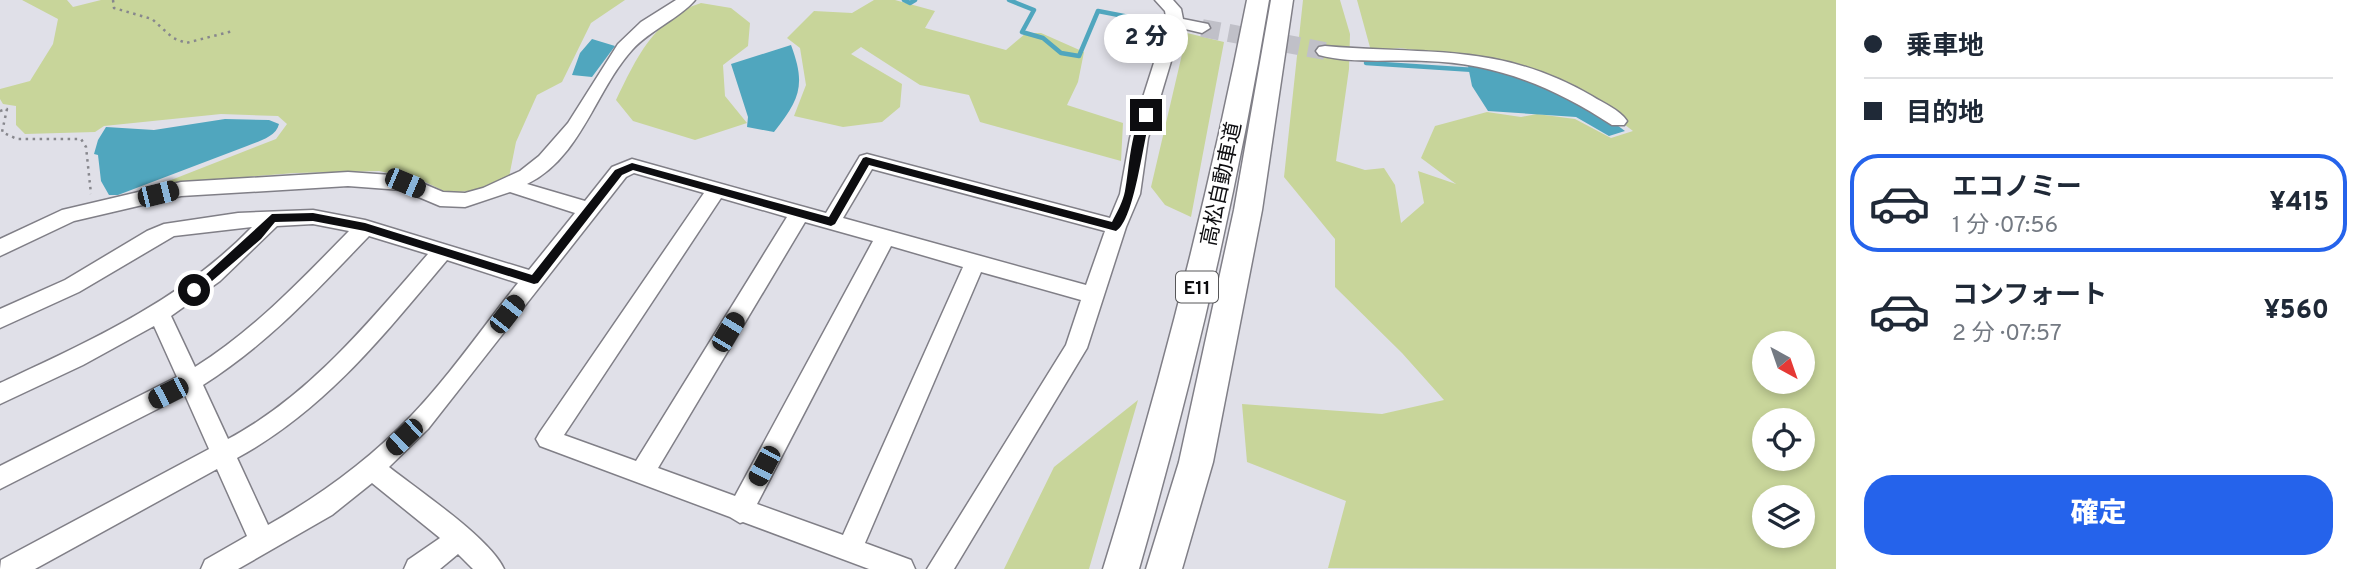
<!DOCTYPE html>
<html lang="ja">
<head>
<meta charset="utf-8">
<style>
  body { margin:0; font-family:Overpass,"Noto Sans JP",sans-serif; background:#f2f2f3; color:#1f2937; height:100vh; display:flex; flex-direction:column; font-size:26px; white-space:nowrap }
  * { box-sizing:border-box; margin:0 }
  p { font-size:23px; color:#747a83 }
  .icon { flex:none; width:38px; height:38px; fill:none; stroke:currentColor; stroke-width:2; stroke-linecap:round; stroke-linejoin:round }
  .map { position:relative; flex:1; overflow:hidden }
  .details { display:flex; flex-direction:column; background:#fff; width:525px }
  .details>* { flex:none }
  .hud { display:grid; align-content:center; height:154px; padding:0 28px; background:#fff }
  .needle { width:46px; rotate:140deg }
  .fabs { position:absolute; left:1752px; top:331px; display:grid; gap:14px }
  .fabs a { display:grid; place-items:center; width:63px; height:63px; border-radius:50%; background:#fff; box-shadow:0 4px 10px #0003; font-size:35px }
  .end { position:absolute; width:32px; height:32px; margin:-16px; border:9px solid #0d0d10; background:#fff; box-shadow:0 0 0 4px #fff }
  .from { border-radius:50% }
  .bubble { position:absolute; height:49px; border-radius:24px; background:#fff; box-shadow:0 4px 10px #0003; font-size:23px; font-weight:800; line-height:49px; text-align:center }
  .car { position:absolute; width:21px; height:42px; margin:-21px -10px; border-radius:9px; box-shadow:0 0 5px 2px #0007; background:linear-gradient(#222 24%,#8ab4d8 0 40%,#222 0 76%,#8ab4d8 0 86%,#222 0) }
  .hud b { display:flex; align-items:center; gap:24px; height:66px; font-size:26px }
  .hud b+b { border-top:2px solid #e0e1e3 }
  .hud i { width:18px; height:18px; background:#1f2937 }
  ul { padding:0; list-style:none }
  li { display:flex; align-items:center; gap:21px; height:98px; margin:0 14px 10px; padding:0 14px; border:4px solid transparent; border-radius:28px }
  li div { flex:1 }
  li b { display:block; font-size:26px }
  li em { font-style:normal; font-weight:800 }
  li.active { border-color:#2563eb }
  li>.icon { width:63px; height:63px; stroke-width:1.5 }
  .cta { display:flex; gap:14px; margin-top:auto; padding:14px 28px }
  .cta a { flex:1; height:80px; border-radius:28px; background:#2563eb; color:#fff; font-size:28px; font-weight:800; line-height:80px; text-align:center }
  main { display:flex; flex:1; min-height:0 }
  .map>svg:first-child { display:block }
  .green { fill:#c8d59a; fill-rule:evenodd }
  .water { fill:#50a6be }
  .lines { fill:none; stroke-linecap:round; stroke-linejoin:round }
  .stream { stroke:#50a6be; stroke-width:4.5 }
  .minor-tunnel { stroke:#c0c0c8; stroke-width:18; stroke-dasharray:18 9; stroke-linecap:butt }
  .minor-casing { stroke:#807f87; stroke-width:3 }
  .highway-casing { stroke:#807f87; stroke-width:3 }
  .path { stroke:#87878d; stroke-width:2.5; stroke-dasharray:2.5 4.5; stroke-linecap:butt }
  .minor { fill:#fff; fill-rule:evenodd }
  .highway { fill:#fff; fill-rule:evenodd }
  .route { fill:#0d0d10 }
  .labels { text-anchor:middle; stroke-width:5; stroke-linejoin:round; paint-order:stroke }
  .shield { fill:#fff; stroke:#565658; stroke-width:2 }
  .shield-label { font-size:19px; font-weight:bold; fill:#0d0d10 }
  .street-label { font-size:21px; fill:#0d0d10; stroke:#fff }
</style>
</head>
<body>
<main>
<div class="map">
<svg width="1836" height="569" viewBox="0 0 1836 569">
  <rect width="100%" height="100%" fill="#e0e0e8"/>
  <path class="green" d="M 22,0 L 67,0 L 73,7 L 101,0 L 625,0 L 591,23 L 562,82 L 537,95 L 516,142 L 509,177 L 478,190 L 448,193 L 421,180 L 379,171 L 295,173 L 161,184 L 276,139 L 287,124 L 278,116 L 221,114 L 104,126 L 95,132 L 25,134 L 16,125 L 16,106 L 3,104 L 0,99 L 0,89 L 30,81 L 53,44 L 58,19 Z
    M 874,0 L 895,0 L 935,11 L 925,28 L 1006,50 L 1026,33 L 1041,33 L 1084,52 L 1078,82 L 1067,105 L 1123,123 L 1121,161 L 980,122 L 969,95 L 920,85 L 861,47 L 851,54 L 902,84 L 900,107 L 882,122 L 843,127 L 794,116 L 806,85 L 800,48 L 787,38 L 814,11 L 852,13 Z
    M 1303,0 L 1340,0 L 1350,34 L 1349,69 L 1336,161 L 1365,170 L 1384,168 L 1395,185 L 1401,223 L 1424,203 L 1418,171 L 1456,184 L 1421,158 L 1435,126 L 1487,112 L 1521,117 L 1537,114 L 1575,119 L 1611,138 L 1633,131 L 1599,105 L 1489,60 L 1400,48 L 1371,51 L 1357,0 L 1836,0 L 1836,569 L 1328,568 L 1346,501 L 1247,462 L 1242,404 L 1382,414 L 1444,400 L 1402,353 L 1335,287 L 1335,239 L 1284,177 ZM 1764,343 L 1802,343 L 1802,382 L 1764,382 ZM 1764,420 L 1802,420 L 1802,458 L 1764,458 ZM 1764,497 L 1802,497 L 1802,536 L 1764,536 Z
    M 701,3 L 731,8 L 750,23 L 748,46 L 723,65 L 725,96 L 747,123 L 695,140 L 633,121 L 616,100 C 636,59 654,18 701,3 Z
    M 1187,33 L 1224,42 L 1191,217 L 1165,205 L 1151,187 Z
    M 1138,400 L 1089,569 L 1004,569 L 1054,467 Z"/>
  <path class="water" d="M 592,39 L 615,46 L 592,77 L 572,75 L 580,53 Z
    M 791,45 C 806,85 800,99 774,132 L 747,127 L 748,117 L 731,64 Z
    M 1467,61 C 1523,72 1580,95 1625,131 L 1609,136 L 1576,117 L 1488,111 L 1472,86 Z
    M 225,119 L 269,120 L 279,124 C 276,137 259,141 247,146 L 118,195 L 109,195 L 101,181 L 98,155 L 94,154 L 98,140 L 106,127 L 154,130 Z"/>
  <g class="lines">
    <path class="stream" d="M 904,0 L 910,3 L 915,0
      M 1009,0 L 1034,10 L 1022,32 L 1043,38 L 1061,53 L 1079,56 L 1098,11 L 1165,24
      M 1366,63 L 1474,70"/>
    <path class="minor-tunnel" d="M 1202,28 L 1325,51"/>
    <g class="minor-casing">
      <path id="minor" d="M 676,0 L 695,0 C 680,18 650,30 632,50 C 595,91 581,158 527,184 L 585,201 L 612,167 L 632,159 L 826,213 L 860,156 L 867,154 L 1110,218 L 1120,194 L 1130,138 L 1167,22 L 1165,11 L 1155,0 L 1173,0 L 1181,9 L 1183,19 L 1208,24 L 1210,28 L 1202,33 L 1181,28 L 1148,138 L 1140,194 L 1126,227 L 1087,348 L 954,569 L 927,569 L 1066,345 L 1081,300 L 981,272 L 865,543 L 911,560 L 915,569 L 869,569 L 743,522 L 740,523 L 730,517 L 540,446 L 536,439 L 540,432 L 704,193 L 634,173 L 626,177 L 428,429 L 389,467 C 418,490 490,538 504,569 L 473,569 L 458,554 L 440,569 L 404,569 L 408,560 L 440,538 L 372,483 L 332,515 L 238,569 L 201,569 L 205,560 L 247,536 L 217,469 L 35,569 L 0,569 L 1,560 L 209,449 L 185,395 L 0,489 L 0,466 L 177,377 L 154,326 L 83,365 L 0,404 L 0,383 C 90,341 182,300 252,227 L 174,236 L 79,292 L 0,328 L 0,309 L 65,280 L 147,231 L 164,224 L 238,213 L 313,210 L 365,220 L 529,270 L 575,213 L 510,192 L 465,207 L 440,206 L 402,190 L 348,186 L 181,196 L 74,221 L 0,256 L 0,239 L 62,210 L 181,182 L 348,172 L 405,176 L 443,192 L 465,193 L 483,188 L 520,171 L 539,156 L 568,123 L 618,44 L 641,22 ZM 872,169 L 1105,231 L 1086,285 L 843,218 ZM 721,198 L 787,217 L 636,461 L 564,435 ZM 805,222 L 873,241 L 735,496 L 658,468 ZM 313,224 L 349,231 C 300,281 254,330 195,367 L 171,316 L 220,281 L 277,226 ZM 369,236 L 428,254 C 368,323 309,396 228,439 L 203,385 C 269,343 315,292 369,236 ZM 891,246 L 963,267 L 843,535 L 757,504 ZM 447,260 L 518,283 C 483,327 450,375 411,416 C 369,460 321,495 268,525 L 237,458 C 325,410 383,336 447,260 Z
        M 1325,46 C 1426,55 1499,42 1592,96 C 1603,103 1620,110 1627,121 L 1624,125 L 1612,125 C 1554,87 1496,63 1426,61 C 1392,59 1353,64 1319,55 L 1316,51 L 1319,47 Z"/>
    </g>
    <g class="highway-casing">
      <path id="highway" d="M 1247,0 L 1269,0 C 1237,192 1193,381 1139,569 L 1103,569 C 1161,382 1209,193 1247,0 Z
        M 1271,0 L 1293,0 L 1262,210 L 1213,462 L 1182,569 L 1146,569 L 1179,462 L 1234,210 Z"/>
    </g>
    <path class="path" d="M 113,0 L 114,8 L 152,19 L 173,38 L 186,43 L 233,31
      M 0,111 L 7,109 L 2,132 L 17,139 L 81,139 L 86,147 L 91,194"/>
    <use href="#minor" class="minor"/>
    <use href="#highway" class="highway"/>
  </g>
  <path class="route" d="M 1146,112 L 1151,115 C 1143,139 1135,220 1116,231 L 869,165 L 835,224 L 831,226 L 633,170 L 622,175 L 538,283 L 534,284 L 365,231 L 313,221 L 275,222 L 261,239 L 198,293 L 190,293 L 189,290 L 272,214 L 313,213 L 365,223 L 532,275 L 615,170 L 632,163 L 829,217 L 863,158 L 866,157 L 1112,222 C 1117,212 1123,202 1125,191 C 1129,173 1131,120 1146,112 Z"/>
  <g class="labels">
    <rect class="shield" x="1176" y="271.5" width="42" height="31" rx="5"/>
    <g class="shield-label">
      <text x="1197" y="294">E11</text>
    </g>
    <g class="street-label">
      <text transform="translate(1221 184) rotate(-78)" y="7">高松自動車道</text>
    </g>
  </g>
</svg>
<div class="fabs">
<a><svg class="needle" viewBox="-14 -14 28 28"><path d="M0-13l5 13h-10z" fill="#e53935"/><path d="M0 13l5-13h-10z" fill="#747a83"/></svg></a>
<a><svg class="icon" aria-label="locate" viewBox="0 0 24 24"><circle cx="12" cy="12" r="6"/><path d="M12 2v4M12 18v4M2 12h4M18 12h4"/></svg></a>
<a><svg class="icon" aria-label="layers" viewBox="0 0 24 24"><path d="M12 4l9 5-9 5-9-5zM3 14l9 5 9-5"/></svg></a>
</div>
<i class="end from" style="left:194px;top:290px"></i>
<i class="end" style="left:1146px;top:115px"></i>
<div class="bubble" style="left:1104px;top:14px;width:84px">2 分</div>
<i class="car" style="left:405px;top:183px;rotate:113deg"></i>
<i class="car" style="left:158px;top:194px;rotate:76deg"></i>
<i class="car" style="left:507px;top:314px;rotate:38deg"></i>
<i class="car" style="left:728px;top:332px;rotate:31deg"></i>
<i class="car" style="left:168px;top:393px;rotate:243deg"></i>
<i class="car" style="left:404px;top:437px;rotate:226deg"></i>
<i class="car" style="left:764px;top:466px;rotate:208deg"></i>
</div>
<section class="details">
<div class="hud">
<b><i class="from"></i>乗車地</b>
<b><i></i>目的地</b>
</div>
<ul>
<li class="active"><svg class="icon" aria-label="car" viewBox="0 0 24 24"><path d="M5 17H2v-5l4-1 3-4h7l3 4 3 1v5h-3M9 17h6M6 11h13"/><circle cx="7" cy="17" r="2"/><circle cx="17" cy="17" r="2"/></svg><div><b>エコノミー</b><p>1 分 · 07:56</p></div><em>¥415</em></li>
<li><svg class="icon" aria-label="car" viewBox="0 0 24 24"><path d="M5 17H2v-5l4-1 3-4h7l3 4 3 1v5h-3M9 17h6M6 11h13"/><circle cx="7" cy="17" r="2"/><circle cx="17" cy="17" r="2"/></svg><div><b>コンフォート</b><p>2 分 · 07:57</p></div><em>¥560</em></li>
</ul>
<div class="cta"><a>確定</a></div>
</section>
</main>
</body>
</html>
